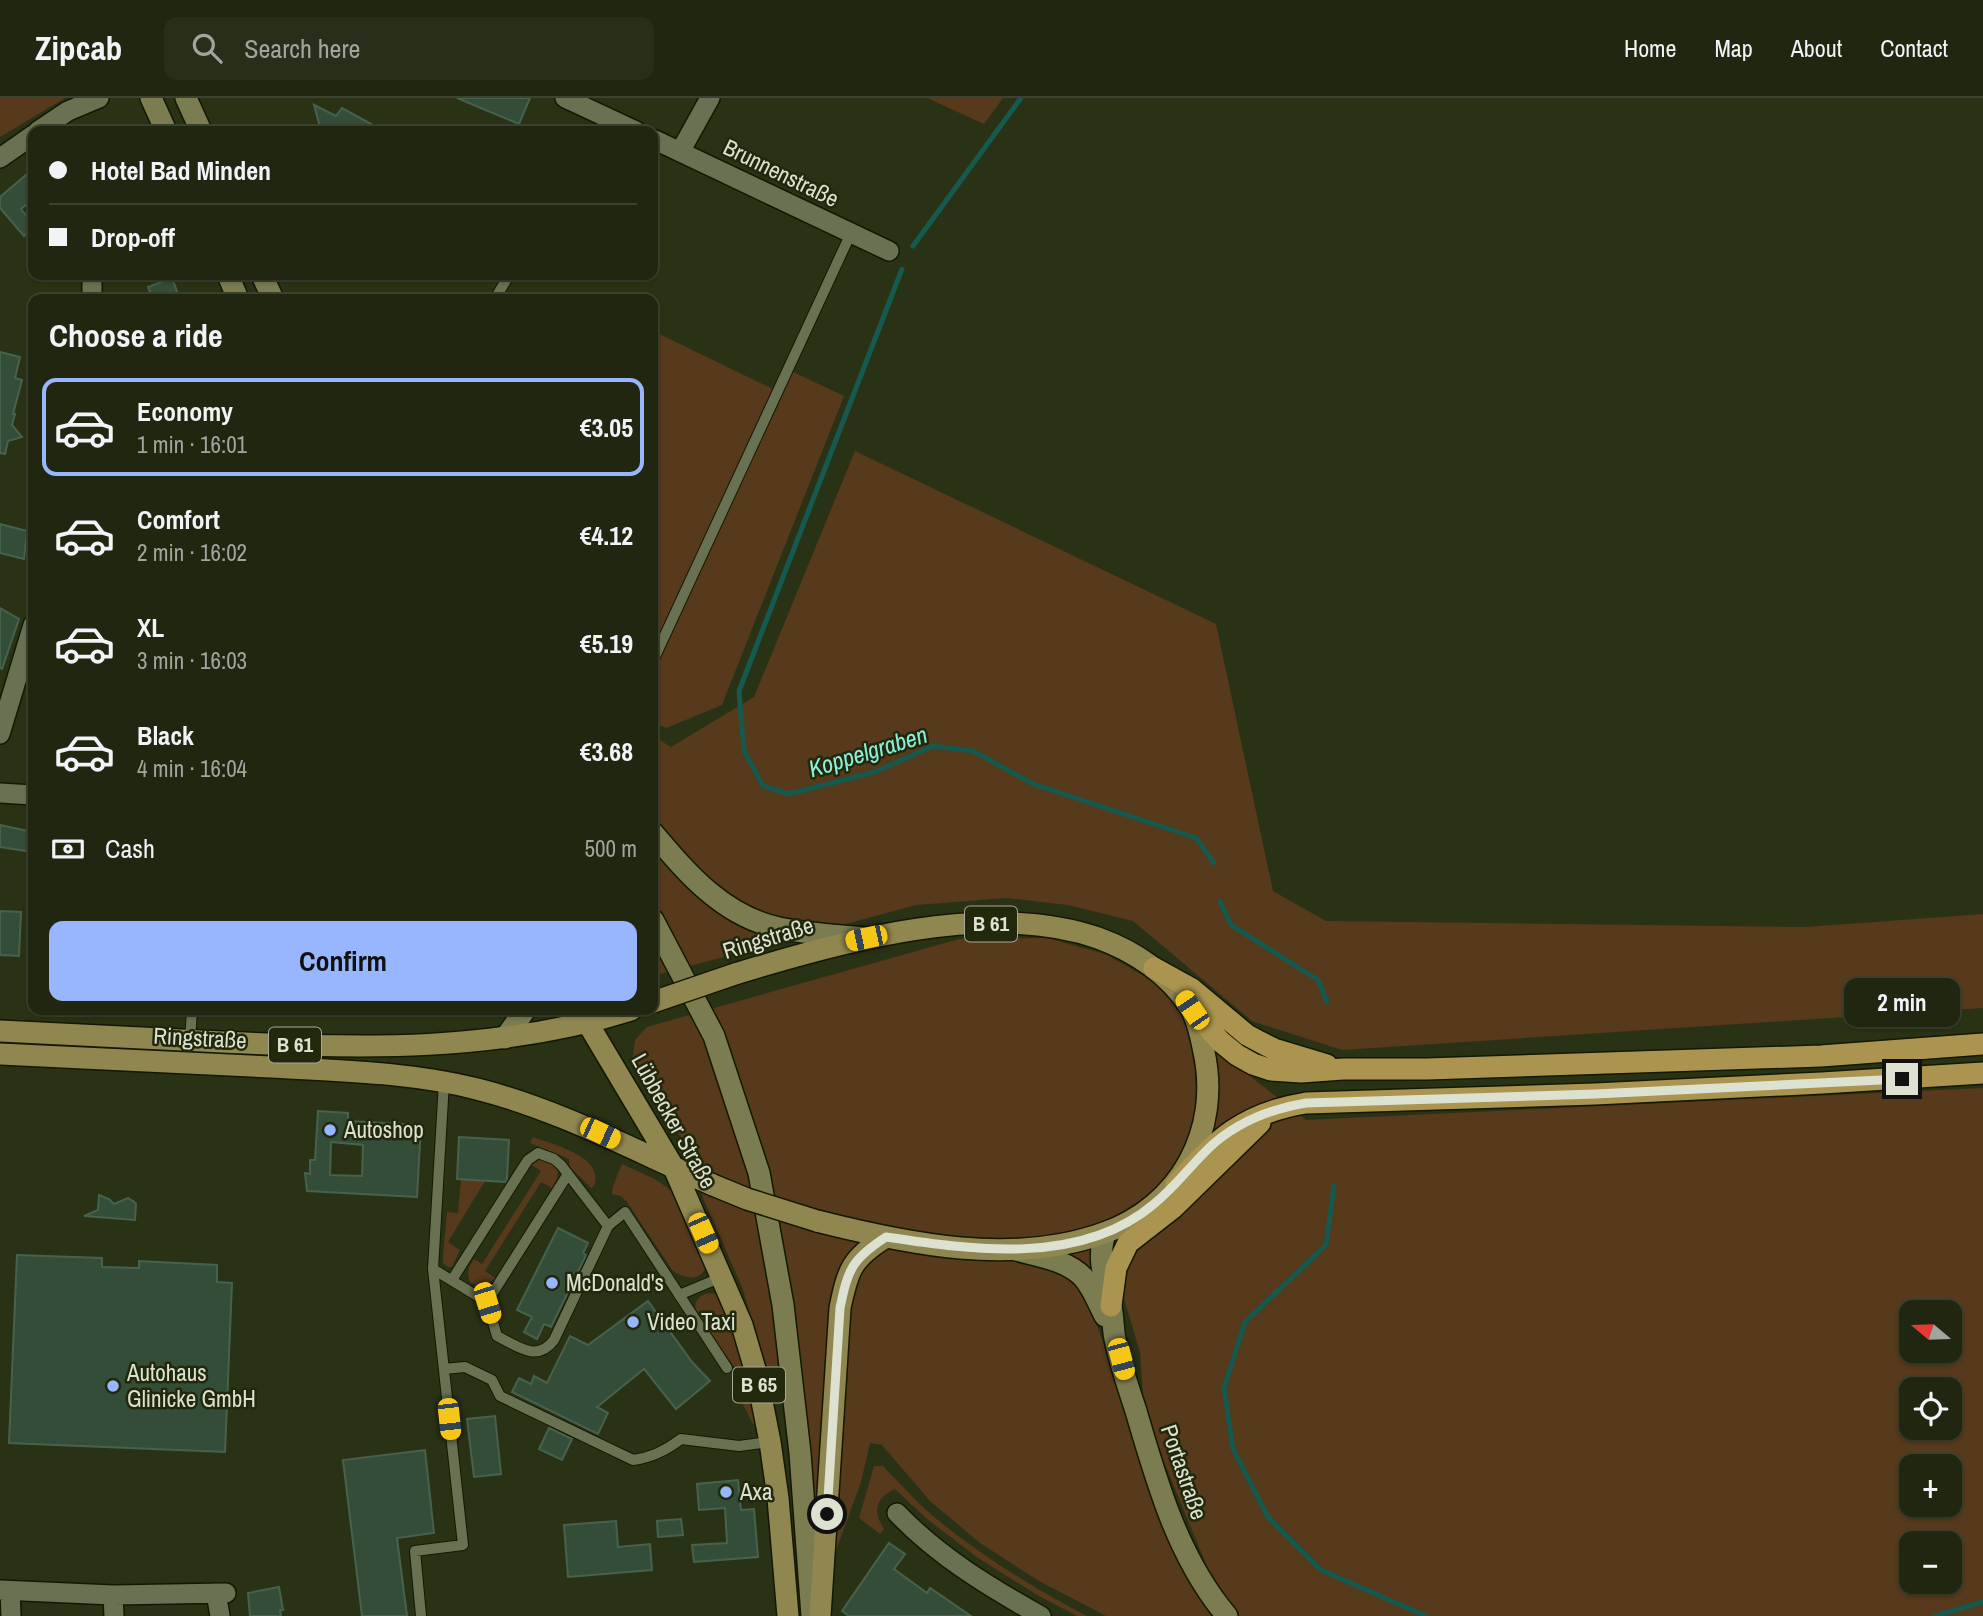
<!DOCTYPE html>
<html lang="en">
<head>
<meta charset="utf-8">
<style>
  body { margin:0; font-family:"Archivo Narrow",sans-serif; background:#282e19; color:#f1f3f6; height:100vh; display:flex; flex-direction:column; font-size:26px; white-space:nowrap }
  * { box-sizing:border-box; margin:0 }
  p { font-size:23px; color:#a2a59f }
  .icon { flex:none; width:38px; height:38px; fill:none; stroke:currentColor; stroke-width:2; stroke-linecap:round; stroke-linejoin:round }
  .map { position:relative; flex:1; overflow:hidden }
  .details { position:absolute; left:28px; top:196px; width:630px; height:721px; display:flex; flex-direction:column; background:#202610; border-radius:14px; box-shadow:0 2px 5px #0004,0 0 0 2px #3d4330 }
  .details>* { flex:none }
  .top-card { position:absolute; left:28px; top:28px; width:630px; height:154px; border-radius:14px; box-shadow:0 2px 5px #0004,0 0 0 2px #3d4330; display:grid; align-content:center; height:154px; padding:0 21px; background:#202610 }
  .needle { width:46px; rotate:289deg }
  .fabs { position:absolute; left:1899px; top:1202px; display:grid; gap:14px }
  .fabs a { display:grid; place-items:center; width:63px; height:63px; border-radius:14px; background:#202610; box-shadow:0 2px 5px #0004,0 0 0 2px #3d4330; font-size:35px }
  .end { position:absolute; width:32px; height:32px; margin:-16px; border:9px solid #dce1d0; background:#111; box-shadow:0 0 0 4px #111 }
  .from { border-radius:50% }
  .bubble { position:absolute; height:49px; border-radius:14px; background:#202610; box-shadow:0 2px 5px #0004,0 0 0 2px #3d4330; font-size:23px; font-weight:700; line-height:49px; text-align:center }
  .car { position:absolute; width:21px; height:42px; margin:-21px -10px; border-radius:9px; box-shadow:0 0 5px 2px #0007; background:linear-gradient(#f5c518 24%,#345 0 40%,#f5c518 0 76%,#345 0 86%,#f5c518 0) }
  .top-card b { display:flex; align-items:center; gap:24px; height:66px; font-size:26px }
  .top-card b+b { border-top:2px solid #3d4330 }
  .top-card i { width:18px; height:18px; background:#f1f3f6 }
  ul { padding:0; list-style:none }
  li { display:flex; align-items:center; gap:21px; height:98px; margin:0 14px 10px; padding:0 7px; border:4px solid transparent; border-radius:14px }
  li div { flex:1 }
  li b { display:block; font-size:26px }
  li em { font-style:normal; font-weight:700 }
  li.on { border-color:#97b6fd }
  li>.icon { width:63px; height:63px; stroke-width:1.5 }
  h2 { padding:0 21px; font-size:32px; line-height:84px }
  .pay { display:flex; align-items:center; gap:18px; height:77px; padding:0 21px; font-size:26px }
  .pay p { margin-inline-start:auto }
  .cta { display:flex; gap:14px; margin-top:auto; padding:14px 21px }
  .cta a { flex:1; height:80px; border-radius:14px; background:#97b6fd; color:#111; font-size:28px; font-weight:700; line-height:80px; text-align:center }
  header { display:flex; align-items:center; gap:42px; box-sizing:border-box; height:98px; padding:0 35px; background:#202610; border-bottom:2px solid #3d4330 }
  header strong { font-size:33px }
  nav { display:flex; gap:38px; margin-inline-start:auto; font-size:24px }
  .search { width:490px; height:63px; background:#282e19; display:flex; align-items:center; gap:18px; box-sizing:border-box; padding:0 24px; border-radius:14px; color:#a2a59f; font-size:26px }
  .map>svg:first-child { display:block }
  .green { fill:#57391c; fill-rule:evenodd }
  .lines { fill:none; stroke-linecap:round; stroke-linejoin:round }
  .stream { stroke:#16594e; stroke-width:5 }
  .building { fill:#334d39; stroke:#47624c; stroke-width:2; fill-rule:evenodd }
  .lane-casing { stroke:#131901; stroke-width:12 }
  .street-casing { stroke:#131901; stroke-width:22 }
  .secondary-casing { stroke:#131901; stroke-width:24 }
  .primary-casing { stroke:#131901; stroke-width:24 }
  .highway-casing { stroke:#131901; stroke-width:24 }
  .lane { stroke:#687152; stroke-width:10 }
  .street { stroke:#687152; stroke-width:19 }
  .secondary { stroke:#7c7c51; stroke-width:21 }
  .primary { stroke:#908650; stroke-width:21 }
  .highway { stroke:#aa944f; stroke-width:21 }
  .primary-bridge-casing { stroke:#131901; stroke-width:24; stroke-linecap:butt }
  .primary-bridge { stroke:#908650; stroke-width:21 }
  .route { stroke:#dce1d0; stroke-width:9 }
  .poi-dot { fill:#97b6fd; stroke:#21280c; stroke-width:2.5 }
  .labels { text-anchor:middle; stroke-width:5; stroke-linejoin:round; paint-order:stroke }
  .shield { fill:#21280c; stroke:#a4aa95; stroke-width:2 }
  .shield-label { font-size:21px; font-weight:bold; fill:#dce1d0 }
  .street-label { font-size:23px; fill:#dce1d0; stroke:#21280c }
  .poi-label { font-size:23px; fill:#dce1d0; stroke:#21280c; text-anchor:start }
  .water-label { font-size:24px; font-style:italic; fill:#8defdb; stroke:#21280c }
</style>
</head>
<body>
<header>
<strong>Zipcab</strong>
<div class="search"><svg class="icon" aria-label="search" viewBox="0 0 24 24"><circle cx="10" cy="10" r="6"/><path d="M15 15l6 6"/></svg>Search here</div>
<nav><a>Home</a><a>Map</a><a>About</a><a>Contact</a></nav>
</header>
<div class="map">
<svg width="1983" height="1518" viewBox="0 0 1983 1518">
  <rect width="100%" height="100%" fill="#2a3216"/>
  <path class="green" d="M 0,0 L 65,0 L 0,39 Z
    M 927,0 L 1003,0 L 984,26 Z
    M 653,233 L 779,294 L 789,272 L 844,298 L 722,607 L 666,630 L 653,624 Z
    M 855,353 L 1216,526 L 1273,793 L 1326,823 L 1806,829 L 1983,816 L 1983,910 L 1342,952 L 1252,923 L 1133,823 L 1068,807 L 1007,800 L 916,807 L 653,878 L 653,638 L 671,649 L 754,599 Z
    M 1047,840 L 1105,856 L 1160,887 L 1213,949 L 1306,1022 L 1983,990 L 1983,1518 L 1238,1518 L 1208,1471 L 1162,1359 L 1143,1296 L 1140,1254 L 1124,1201 L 1075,1180 L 1088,1200 L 1104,1248 L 1154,1407 L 1177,1459 L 1211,1518 L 1106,1518 L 1039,1483 L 980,1445 L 930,1403 L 882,1347 L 870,1345 L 861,1384 L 829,1472 L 821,1347 L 813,1439 L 808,1334 L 767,1269 L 742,1189 L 703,1100 L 694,1062 L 633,959 L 635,942 L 647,929 L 959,841 ZM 1911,1214 L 1950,1214 L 1950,1253 L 1911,1253 ZM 1911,1292 L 1950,1292 L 1950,1330 L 1911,1330 ZM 1911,1368 L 1950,1368 L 1950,1407 L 1911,1407 ZM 1911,1446 L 1950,1446 L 1950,1484 L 1911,1484 Z
    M 533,1039 C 553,1047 605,1058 594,1088 L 591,1090 L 570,1069 L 569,1061 L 530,1045 Z
    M 542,1061 L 554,1067 L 558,1072 L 557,1080 L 552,1090 L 541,1084 L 485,1173 L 495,1180 C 487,1188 479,1189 470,1184 C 466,1174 469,1169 474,1161 L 482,1166 L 541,1073 L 532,1067 L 534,1064 Z
    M 622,1066 C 638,1074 658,1080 671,1093 C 687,1107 698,1147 707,1168 C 699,1184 686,1181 673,1173 L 627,1104 L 621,1098 L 612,1096 L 613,1088 Z
    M 461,1081 L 485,1083 L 448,1144 L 460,1152 L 452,1169 L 448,1169 L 443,1165 L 443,1158 L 447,1114 L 458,1115 Z
    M 712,1195 L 718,1197 L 734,1234 L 747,1279 L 757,1325 L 753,1326 L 735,1291 L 739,1279 L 738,1274 L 695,1212 C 695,1201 700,1196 712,1195 Z
    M 874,1368 L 883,1368 C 900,1385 915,1403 933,1418 C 980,1457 1033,1490 1087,1518 L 1077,1518 L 1039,1498 L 978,1460 L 927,1421 L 895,1391 C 876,1399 872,1414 884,1431 L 880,1436 L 859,1420 Z"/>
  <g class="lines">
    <path class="stream" d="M 913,148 L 1021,0
      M 902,171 L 739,593 L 744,653 L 763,688 L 789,696 L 875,674 L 933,648 L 973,653 L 1033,686 L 1196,740 L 1214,765
      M 1220,803 L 1231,827 L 1318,882 L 1327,904
      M 1334,1088 L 1326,1147 L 1245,1224 L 1224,1290 L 1233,1351 L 1268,1419 L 1321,1472 L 1426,1518
      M 1935,1518 L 1983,1504"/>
  </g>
  <path class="building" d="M 457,0 L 530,0 L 519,26 Z
    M 314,7 L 336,18 L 342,10 L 384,33 L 321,33 Z
    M 33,71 L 33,101 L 21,111 L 33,126 L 33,130 L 24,138 L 0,110 L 0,99 Z
    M 172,180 L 180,201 L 153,201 L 148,189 Z
    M 0,254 L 20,259 L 15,280 L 22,282 L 13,316 L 15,316 L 12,327 L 22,339 L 8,343 L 5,356 L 0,355 Z
    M 0,426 L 27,433 L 24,461 L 0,455 Z
    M 0,510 L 19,521 L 2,571 L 0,570 Z
    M 0,727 L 33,734 L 33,754 L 0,749 Z
    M 0,813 L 21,814 L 19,858 L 0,857 Z
    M 318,1013 L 348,1015 L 348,1023 L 421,1027 L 417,1099 L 307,1093 L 305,1075 L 310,1076 L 310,1062 L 315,1062 ZM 331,1044 L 363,1047 L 362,1078 L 330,1077 Z
    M 459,1039 L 509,1042 L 507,1081 L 505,1084 L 457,1081 Z
    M 99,1097 L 109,1101 L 114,1106 L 128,1100 L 133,1103 L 136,1106 L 135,1122 L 84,1118 L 98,1112 Z
    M 558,1130 L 588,1145 L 583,1155 L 586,1157 L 551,1229 L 544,1226 L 537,1241 L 524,1234 L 532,1219 L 517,1212 Z
    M 17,1157 L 102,1160 L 102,1169 L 139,1170 L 139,1163 L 217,1167 L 217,1184 L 232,1185 L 225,1354 L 9,1345 Z
    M 648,1203 L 692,1264 L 710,1283 L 676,1311 L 644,1271 L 597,1309 L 608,1315 L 598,1336 L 512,1294 L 519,1280 L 531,1286 L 534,1278 L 547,1285 L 570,1238 L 588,1247 Z
    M 495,1318 L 501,1376 L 474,1379 L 467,1321 Z
    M 549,1330 L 572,1341 L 562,1362 L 539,1351 Z
    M 425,1352 L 434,1435 L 397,1440 L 407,1518 L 362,1518 L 343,1362 Z
    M 738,1382 L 741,1412 L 754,1411 L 758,1459 L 694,1464 L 692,1447 L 727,1445 L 725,1410 L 699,1412 L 697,1386 Z
    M 681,1421 L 683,1437 L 658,1439 L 657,1423 Z
    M 616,1423 L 618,1449 L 650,1446 L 652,1472 L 568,1479 L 564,1427 Z
    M 889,1445 L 905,1456 L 894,1471 L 927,1495 L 930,1490 L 971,1518 L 849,1518 L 842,1513 Z
    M 279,1489 L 283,1512 L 280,1512 L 281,1518 L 250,1518 L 248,1495 Z"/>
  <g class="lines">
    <g class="lane-casing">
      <path id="lane" d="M 495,201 L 509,177
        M 653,563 L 851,135
        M 190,942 L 192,912
        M 444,984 L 433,1171 L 487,1204 L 497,1238 C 517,1248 537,1265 554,1242 L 608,1128 L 625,1114 L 727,1270
        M 452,1182 L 524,1068 L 528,1062 L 538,1055 L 554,1061 L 561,1067 L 608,1128
        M 679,1197 L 722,1179
        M 487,1204 L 568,1076
        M 444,1271 L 465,1269 L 492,1282 L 500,1298 L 633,1362 C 650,1360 668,1351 681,1341 L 739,1348 L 769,1344
        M 421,1518 L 415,1453 L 463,1447 L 433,1171"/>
    </g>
    <g class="street-casing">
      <path id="street" d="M 565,0 L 636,33
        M 38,33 L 68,13 L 99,0
        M 653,41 L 889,153
        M 680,54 L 710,0
        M 0,60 L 33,37
        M 92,201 L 92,177
        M 0,636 L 33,527
        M 0,695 L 33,697
        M 897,1415 C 938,1458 989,1489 1041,1518
        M 0,1492 L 113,1497 L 226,1495
        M 10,1493 L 11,1518
        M 216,1495 L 220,1518
        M 113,1497 L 114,1518"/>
    </g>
    <g class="secondary-casing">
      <path id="secondary" d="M 151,0 L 166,33
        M 186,0 L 201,33
        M 228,177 L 238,201
        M 262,177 L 273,201
        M 653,735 C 688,776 723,818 779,830 C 807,836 836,837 864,840
        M 653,822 L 714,938 L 759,1075 L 783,1207 L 800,1355 L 812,1518
        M 505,940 L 525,912
        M 1105,1135 C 1096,1166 1106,1179 1111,1209 C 1113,1217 1113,1227 1114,1235 C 1118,1261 1128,1288 1136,1313 C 1157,1385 1178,1460 1227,1518
        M 1016,1152 C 1038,1158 1067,1162 1083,1179 C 1093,1190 1098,1205 1105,1218"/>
    </g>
    <g class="primary-casing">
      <path id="primary" d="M 735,876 C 842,843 989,802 1098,840 C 1134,853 1169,876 1190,909 C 1198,922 1201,939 1204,954 C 1221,1033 1180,1108 1104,1135 C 1013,1168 908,1146 817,1123
        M 587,924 L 674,1070 L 742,1227 L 757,1278 L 770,1344 L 778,1400 L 788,1518
        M 0,933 C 74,936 148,940 222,944 C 360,951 498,954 631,912
        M 0,956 C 90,960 181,965 271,969 C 339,973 410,974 477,991 C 560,1012 635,1053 713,1087
        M 820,1518 L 840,1210 C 848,1171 852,1160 886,1139"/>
    </g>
    <g class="highway-casing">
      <path id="highway" d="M 1154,870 L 1192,891 L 1247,937 L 1260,944 L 1274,951 L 1327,967
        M 1192,912 L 1221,944 L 1237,957 L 1253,966 L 1271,972 L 1301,974 L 1343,971 L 1427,971 L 1821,958 L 1983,946
        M 1176,1087 C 1216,1041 1244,1015 1306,1005 L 1595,996 L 1822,985 L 1983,975
        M 1111,1208 L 1116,1170 L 1128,1145 L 1173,1110 L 1260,1025"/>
    </g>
    <use href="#lane" class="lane"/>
    <use href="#street" class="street"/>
    <use href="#secondary" class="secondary"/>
    <use href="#primary" class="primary"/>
    <use href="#highway" class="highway"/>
    <g class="primary-bridge-casing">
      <path id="primary-bridge" d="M 653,904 L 735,876
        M 713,1087 L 747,1101 L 817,1123"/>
    </g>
    <use href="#primary-bridge" class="primary-bridge"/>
  </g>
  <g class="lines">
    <path class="route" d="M 827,1416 L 840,1210 C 848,1171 852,1161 886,1139 C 973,1152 1081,1168 1154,1106 C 1175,1089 1191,1067 1210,1049 C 1237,1024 1270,1011 1306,1005 L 1595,996 L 1902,981"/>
  </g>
  <g class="poi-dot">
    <circle cx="330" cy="1032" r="7"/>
    <circle cx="552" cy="1185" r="7"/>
    <circle cx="633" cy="1224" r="7"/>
    <circle cx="113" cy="1288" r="7"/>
    <circle cx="726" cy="1394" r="7"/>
  </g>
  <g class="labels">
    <g class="shield">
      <rect x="965" y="808.5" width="52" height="35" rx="5"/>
      <rect x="269" y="929.5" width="52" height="35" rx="5"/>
      <rect x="733" y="1269.5" width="52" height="35" rx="5"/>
    </g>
    <g class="shield-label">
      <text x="991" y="833">B 61</text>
      <text x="295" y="954">B 61</text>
      <text x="759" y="1294">B 65</text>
    </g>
    <g class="street-label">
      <text transform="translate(781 75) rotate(26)" y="8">Brunnenstraße</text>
      <text transform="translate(768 840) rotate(-17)" y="8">Ringstraße</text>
      <text transform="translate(200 940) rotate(3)" y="8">Ringstraße</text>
      <text transform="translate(674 1023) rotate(61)" y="8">Lübbecker Straße</text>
      <text transform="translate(1184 1374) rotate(71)" y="8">Portastraße</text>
    </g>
    <g class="poi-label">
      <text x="344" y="1040">Autoshop</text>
      <text x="566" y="1193">McDonald's</text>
      <text x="647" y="1232">Video Taxi</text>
      <text x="127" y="1283">Autohaus<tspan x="127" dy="26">Glinicke GmbH</tspan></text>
      <text x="740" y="1402">Axa</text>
    </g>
    <g class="water-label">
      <text transform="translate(868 654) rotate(-17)" y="8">Koppelgraben</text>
    </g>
  </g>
</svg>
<div class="fabs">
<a><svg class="needle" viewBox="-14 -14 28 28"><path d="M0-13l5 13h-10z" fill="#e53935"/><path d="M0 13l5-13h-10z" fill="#a2a59f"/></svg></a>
<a><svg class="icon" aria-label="locate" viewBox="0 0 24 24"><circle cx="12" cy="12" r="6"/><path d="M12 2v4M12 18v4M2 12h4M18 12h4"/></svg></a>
<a>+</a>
<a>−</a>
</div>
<i class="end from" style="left:827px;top:1416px"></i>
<i class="end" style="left:1902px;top:981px"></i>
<div class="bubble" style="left:1844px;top:880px;width:116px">2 min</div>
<i class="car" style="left:866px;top:840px;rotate:258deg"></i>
<i class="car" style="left:1192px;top:912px;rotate:326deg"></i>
<i class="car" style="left:600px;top:1035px;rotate:115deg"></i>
<i class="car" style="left:703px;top:1135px;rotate:156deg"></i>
<i class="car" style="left:487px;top:1205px;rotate:163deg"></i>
<i class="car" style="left:1121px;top:1261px;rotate:165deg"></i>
<i class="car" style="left:449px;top:1321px;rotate:174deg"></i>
<div class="top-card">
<b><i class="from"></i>Hotel Bad Minden</b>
<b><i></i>Drop-off</b>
</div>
<section class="details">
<h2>Choose a ride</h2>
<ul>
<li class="on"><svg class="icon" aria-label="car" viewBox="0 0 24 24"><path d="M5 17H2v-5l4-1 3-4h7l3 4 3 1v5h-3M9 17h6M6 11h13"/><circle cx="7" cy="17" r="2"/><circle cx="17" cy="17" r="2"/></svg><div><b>Economy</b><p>1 min · 16:01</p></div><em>€3.05</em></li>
<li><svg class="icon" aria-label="car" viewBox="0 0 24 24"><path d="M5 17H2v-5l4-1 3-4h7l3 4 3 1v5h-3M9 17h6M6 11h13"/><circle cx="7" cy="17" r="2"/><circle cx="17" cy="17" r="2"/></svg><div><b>Comfort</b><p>2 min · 16:02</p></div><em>€4.12</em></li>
<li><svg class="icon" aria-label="car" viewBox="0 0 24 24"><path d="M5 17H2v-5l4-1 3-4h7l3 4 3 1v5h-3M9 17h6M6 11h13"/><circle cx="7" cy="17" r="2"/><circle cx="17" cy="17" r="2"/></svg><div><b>XL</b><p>3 min · 16:03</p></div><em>€5.19</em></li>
<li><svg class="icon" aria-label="car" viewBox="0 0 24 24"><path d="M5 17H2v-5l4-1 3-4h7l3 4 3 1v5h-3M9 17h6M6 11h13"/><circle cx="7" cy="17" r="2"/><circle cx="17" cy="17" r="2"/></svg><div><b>Black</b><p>4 min · 16:04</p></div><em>€3.68</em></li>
</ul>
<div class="pay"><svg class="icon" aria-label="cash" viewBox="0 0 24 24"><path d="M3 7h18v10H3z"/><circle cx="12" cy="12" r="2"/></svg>Cash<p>500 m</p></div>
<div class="cta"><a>Confirm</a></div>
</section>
</div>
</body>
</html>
